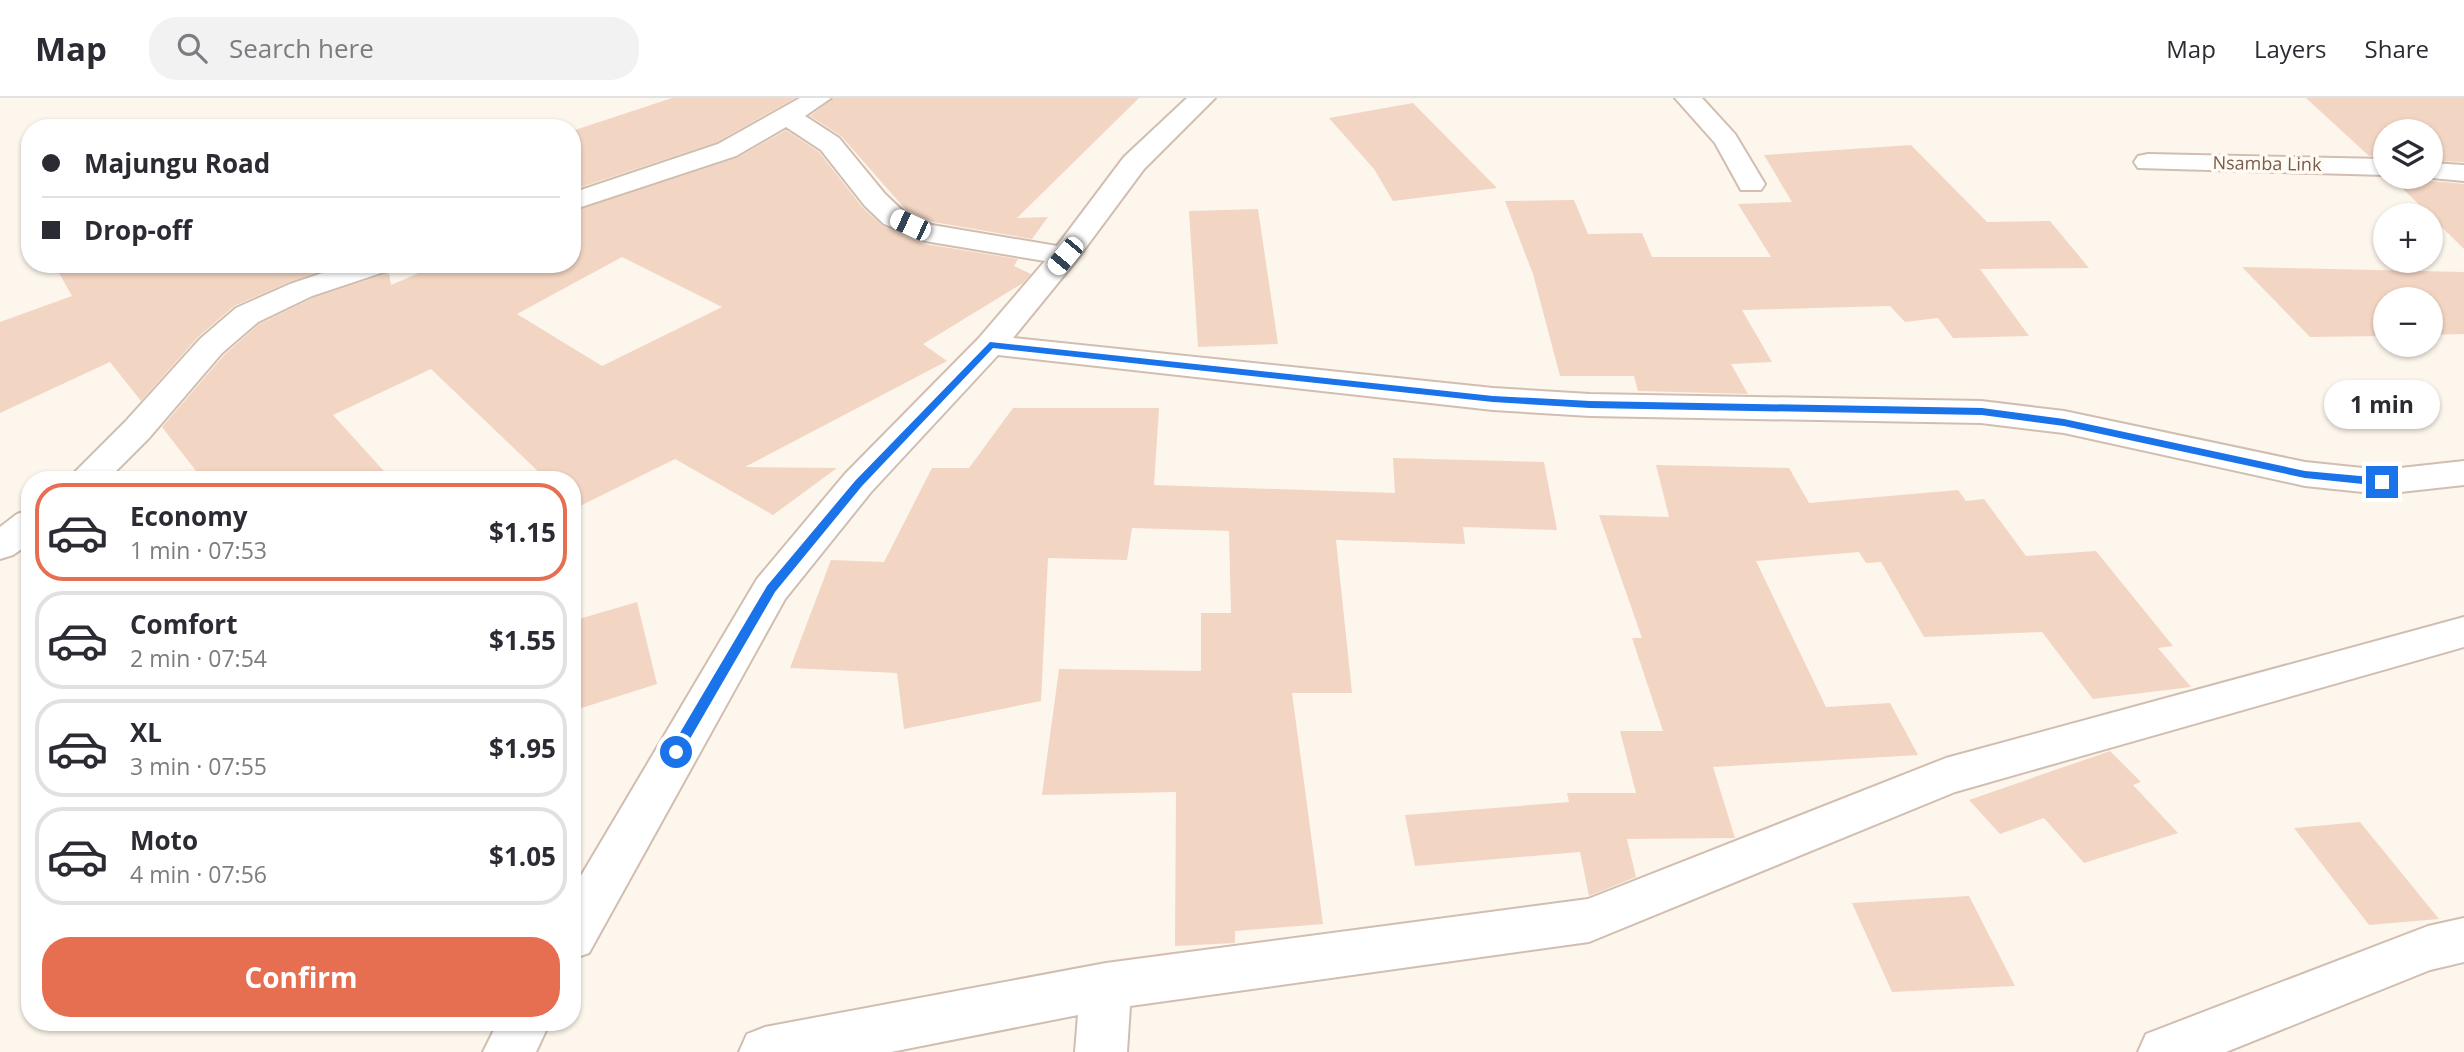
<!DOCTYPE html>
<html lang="en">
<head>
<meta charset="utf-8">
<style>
  body { margin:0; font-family:"Open Sans",sans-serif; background:#f2f2f3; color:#2b2b33; height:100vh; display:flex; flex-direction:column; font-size:26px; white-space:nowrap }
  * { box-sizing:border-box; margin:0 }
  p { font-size:23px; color:#7c7c81 }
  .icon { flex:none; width:38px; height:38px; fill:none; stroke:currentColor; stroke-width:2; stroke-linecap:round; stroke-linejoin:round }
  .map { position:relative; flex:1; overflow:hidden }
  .panel { position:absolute; left:21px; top:373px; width:560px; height:560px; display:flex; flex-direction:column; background:#fff; border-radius:28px; box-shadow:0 2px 5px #0004 }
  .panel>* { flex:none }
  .banner { position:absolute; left:21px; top:21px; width:560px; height:154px; border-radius:28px; box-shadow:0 2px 5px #0004; display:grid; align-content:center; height:154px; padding:0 21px; background:#fff }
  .tools { position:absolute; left:2373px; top:21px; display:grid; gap:14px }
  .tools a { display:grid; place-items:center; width:70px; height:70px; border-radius:50%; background:#fff; box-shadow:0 2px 5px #0004; font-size:35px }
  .end { position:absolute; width:32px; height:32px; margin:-16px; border:9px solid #1a73e8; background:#fff; box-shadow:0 0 0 4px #fff }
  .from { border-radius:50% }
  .bubble { position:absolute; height:49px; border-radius:24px; background:#fff; box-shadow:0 2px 5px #0004; font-size:23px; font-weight:700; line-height:49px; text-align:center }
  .car { position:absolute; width:21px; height:42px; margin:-21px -10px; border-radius:9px; box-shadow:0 0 5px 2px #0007; background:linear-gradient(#fff 24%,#345 0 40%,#fff 0 76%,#345 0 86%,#fff 0) }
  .banner b { display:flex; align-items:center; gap:24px; height:66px; font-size:26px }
  .banner b+b { border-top:2px solid #e1e1e2 }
  .banner i { width:18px; height:18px; background:#2b2b33 }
  ul { padding:12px 0 0; list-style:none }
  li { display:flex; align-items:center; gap:21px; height:98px; margin:0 14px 10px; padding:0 7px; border:4px solid #e1e1e2; border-radius:28px }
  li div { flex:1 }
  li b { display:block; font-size:26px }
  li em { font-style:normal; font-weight:700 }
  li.active { border-color:#e76f51 }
  li>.icon { width:63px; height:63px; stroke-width:1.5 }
  .cta { display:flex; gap:14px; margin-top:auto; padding:14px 21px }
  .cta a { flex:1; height:80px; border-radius:28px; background:#e76f51; color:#fff; font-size:28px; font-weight:700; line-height:80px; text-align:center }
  header { display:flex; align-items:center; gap:42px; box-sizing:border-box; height:98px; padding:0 35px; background:#fff; border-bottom:2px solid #e1e1e2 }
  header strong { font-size:33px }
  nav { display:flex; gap:38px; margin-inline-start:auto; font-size:24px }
  .search { width:490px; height:63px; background:#f2f2f3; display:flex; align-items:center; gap:18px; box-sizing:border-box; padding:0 24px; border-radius:28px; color:#7c7c81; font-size:26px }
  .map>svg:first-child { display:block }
  .building { fill:#f3d5c3; fill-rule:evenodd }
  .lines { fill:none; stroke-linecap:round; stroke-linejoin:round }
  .minor-casing { stroke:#d1beb0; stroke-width:4 }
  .minor { fill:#fff; fill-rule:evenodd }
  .route { fill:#1a73e8 }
  .labels { text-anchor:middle; stroke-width:7; stroke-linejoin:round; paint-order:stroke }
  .far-street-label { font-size:18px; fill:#7a5c4d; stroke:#fffaf3 }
</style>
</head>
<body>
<header>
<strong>Map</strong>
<div class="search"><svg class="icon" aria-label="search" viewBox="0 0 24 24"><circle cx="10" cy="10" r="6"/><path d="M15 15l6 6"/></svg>Search here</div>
<nav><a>Map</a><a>Layers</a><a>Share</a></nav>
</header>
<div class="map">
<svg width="2464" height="954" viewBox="0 0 2464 954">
  <rect width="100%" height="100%" fill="#fdf6ec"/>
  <path class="building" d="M 672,0 L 795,0 L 717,44 L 572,92 L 572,33 Z
    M 834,0 L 1139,0 L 1017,120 L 1048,119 L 1032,141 L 933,124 L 906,112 L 841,38 L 810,18 Z
    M 2306,0 L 2464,0 L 2464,64 L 2431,63 L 2431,33 L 2385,33 L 2385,58 L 2369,58 Z
    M 1413,5 L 1497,90 L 1393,103 L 1374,71 L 1329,20 Z
    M 786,32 L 819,54 L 863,110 L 883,128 L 925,146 L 1018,161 L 1014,168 L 1031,176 L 1023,185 L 923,246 L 947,263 L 745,369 L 837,370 L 773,417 L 675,361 L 576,410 L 572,407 L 572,382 L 545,380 L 431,271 L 333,317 L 392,382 L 203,382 L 162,329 L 224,257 L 259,226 L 313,200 L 389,175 L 391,187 L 440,166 L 572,166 L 572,114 L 737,60 ZM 622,159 L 722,209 L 602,268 L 517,216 Z
    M 1911,47 L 1987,124 L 2050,123 L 2089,170 L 1980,171 L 2029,238 L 1953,240 L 1938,220 L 1905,224 L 1890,208 L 1742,212 L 1772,264 L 1731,266 L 1748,296 L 1638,293 L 1634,278 L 1560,278 L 1533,176 L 1505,103 L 1574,102 L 1588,136 L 1642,135 L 1652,159 L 1771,159 L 1738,106 L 1792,104 L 1764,57 Z
    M 2391,79 L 2418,79 L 2421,82 L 2464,86 L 2464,151 Z
    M 1258,111 L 1278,246 L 1198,249 L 1189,113 Z
    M 54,166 L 340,166 L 289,184 L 234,208 L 198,239 L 141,303 L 110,264 L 0,315 L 0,224 L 72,198 Z
    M 2242,169 L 2464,174 L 2464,236 L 2431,237 L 2431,201 L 2385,201 L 2385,238 L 2310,239 Z
    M 1013,310 L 1159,310 L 1154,387 L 1395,395 L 1393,360 L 1544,364 L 1557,432 L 1463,429 L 1465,446 L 1336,442 L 1352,595 L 1292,595 L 1323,826 L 1235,833 L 1235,845 L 1175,848 L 1176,694 L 1042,697 L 1059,571 L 1201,573 L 1201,515 L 1231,515 L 1229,433 L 1132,430 L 1127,462 L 1048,460 L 1041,603 L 904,631 L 897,575 L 790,570 L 831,462 L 884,464 L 932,370 L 969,370 Z
    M 1656,367 L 1789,370 L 1809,405 L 1958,392 L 1966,403 L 1984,401 L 2026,458 L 2096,453 L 2173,548 L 2158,550 L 2191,589 L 2093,601 L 2042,534 L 1924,539 L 1881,464 L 1866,465 L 1859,454 L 1756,463 L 1826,609 L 1890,605 L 1918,657 L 1713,669 L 1735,740 L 1627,741 L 1636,779 L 1589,798 L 1580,754 L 1415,768 L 1405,717 L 1569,704 L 1567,695 L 1636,695 L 1620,633 L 1663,633 L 1632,540 L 1642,540 L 1599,417 L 1669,419 Z
    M 637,504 L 657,586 L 572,613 L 572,523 Z
    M 2110,653 L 2141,684 L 2133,687 L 2178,735 L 2084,765 L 2044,720 L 2000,736 L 1969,702 Z
    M 2360,724 L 2439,821 L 2369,827 L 2294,730 Z
    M 1969,798 L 2015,888 L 1892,894 L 1852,805 Z"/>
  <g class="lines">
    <g class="minor-casing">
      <path id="minor" d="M 800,0 L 831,0 L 805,18 L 839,40 L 885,96 L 904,114 L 932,127 L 1057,148 L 1124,59 L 1187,0 L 1215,0 L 1144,71 L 1075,164 L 1013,240 L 1493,290 L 1590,296 L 1981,303 L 2064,313 L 2305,364 L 2382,372 L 2464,363 L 2464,387 L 2382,396 L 2305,388 L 2064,335 L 1981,325 L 1590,318 L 1493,312 L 998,257 L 871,394 L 785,501 L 589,855 L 572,861 L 572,793 L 757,481 L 845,376 L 979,240 L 1045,163 L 925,143 L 884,126 L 865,108 L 821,52 L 786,29 L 736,58 L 572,112 L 572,95 L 718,46 Z
        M 1675,0 L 1702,0 L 1735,36 L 1765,86 L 1761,92 L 1741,92 L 1715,45 Z
        M 2148,56 L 2385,61 L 2385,77 L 2138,70 L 2134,64 L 2138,58 Z
        M 2431,65 L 2464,67 L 2464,83 L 2421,79 L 2431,79 Z
        M 349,166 L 394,166 L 390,172 L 312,198 L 258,224 L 222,255 L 149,340 L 107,382 L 67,382 L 125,324 L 200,241 L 236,210 L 290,186 Z
        M 30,412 L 30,445 L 13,457 L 0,461 L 0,429 L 17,416 Z
        M 2464,519 L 2464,549 L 1955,694 L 1589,844 L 1130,908 L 1127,954 L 1075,954 L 1078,917 L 891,954 L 739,954 L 747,936 L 765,929 L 1106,865 L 1588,801 L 1946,660 Z
        M 2464,820 L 2464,864 L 2430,872 L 2226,954 L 2138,954 L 2146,936 L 2428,828 Z
        M 498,924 L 550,924 L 536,954 L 483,954 Z"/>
    </g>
    <use href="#minor" class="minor"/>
  </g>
  <path class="route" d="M 990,244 L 1493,298 L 1590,303 L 1982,310 L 2064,321 L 2305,373 L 2382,380 L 2387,384 L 2382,388 L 2305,380 L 2064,328 L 1982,317 L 1590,310 L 1493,304 L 993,250 L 862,388 L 775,494 L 680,658 L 671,658 L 671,650 L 767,488 L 855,383 Z"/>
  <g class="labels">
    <g class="far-street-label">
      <text transform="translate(2267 66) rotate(1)" y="6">Nsamba Link</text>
    </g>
  </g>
</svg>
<div class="tools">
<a><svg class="icon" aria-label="layers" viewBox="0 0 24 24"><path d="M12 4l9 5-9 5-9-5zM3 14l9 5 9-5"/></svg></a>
<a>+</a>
<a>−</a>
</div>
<i class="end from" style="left:676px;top:654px"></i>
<i class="end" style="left:2382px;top:384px"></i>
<div class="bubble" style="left:2324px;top:282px;width:116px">1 min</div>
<i class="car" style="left:910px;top:127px;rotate:295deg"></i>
<i class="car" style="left:1065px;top:158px;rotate:220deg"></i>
<div class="banner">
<b><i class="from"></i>Majungu Road</b>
<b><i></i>Drop-off</b>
</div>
<section class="panel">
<ul>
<li class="active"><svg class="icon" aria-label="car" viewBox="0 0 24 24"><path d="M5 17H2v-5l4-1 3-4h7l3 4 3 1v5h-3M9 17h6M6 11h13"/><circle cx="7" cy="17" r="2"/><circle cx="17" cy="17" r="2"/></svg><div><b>Economy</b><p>1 min · 07:53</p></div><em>$1.15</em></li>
<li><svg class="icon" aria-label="car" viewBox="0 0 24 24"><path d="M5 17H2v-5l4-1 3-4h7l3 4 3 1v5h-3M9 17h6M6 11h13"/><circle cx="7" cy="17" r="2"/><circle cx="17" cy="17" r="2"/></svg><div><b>Comfort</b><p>2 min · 07:54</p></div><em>$1.55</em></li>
<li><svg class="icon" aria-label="car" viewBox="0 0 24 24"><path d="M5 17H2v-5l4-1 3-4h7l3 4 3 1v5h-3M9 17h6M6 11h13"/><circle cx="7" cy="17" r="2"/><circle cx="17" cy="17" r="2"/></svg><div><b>XL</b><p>3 min · 07:55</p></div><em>$1.95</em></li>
<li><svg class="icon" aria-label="car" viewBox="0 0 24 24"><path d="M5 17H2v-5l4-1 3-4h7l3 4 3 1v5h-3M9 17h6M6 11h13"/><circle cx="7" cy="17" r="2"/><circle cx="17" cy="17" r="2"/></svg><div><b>Moto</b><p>4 min · 07:56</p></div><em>$1.05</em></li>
</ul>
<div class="cta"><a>Confirm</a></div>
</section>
</div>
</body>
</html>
